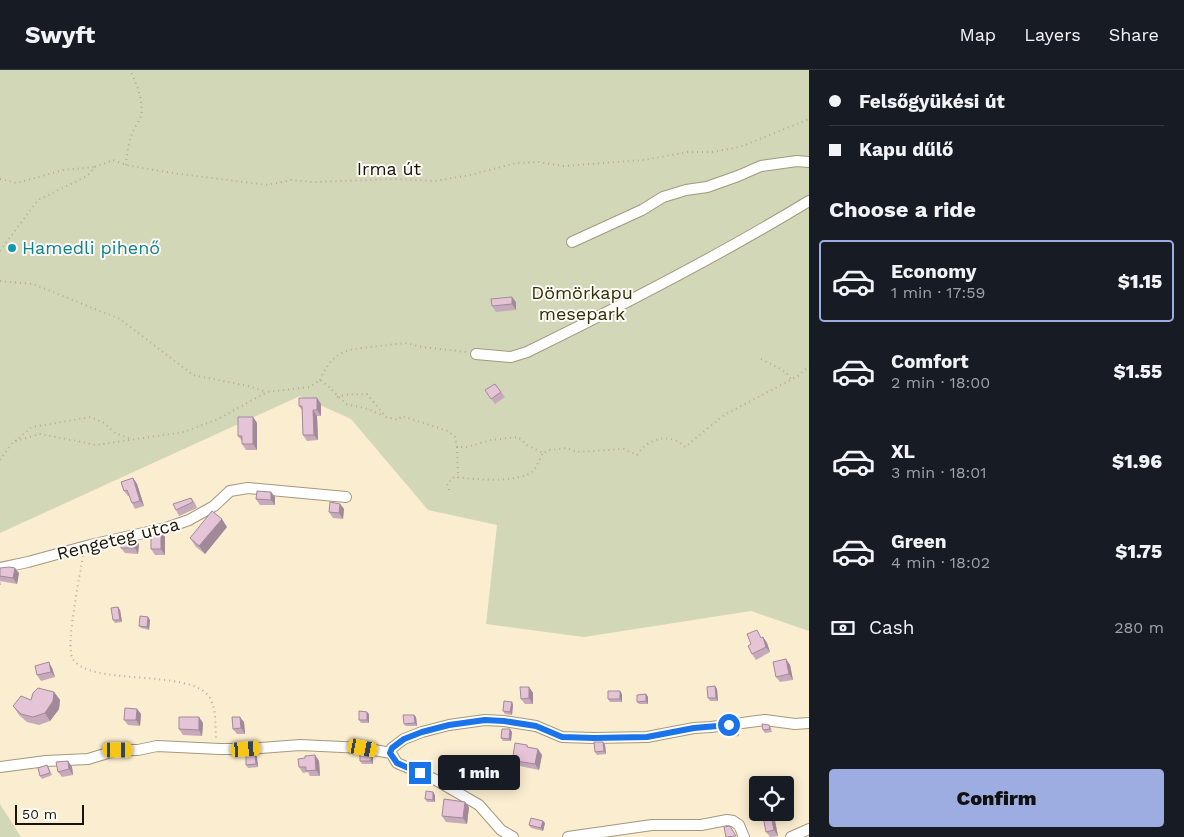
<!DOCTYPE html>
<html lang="en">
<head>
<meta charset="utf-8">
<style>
  body { margin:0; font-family:"Work Sans",sans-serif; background:#242831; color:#f1f3f6; height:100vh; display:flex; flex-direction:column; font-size:19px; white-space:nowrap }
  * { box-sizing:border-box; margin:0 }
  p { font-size:16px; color:#9ea1a6 }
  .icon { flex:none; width:28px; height:28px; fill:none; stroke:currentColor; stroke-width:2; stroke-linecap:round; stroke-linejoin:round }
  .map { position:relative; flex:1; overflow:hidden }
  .details { display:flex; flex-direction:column; background:#171b24; width:375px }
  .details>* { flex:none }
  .banner { display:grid; align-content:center; height:110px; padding:0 20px; background:#171b24 }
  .buttons { position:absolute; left:749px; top:706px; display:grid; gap:10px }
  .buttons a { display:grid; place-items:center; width:45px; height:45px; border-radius:5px; background:#171b24; box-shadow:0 2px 12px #0003; font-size:25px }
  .scale { position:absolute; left:15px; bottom:12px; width:69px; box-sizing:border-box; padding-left:5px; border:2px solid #1a150b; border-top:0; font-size:14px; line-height:18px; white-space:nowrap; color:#1a150b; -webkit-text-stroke:4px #fefbf6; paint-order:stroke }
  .end { position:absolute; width:22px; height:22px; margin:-11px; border:6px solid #1a73e8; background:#fff; box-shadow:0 0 0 2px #fff }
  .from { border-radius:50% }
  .bubble { position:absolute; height:35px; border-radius:5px; background:#171b24; box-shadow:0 2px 12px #0003; font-size:16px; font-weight:800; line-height:35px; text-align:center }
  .car { position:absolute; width:15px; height:30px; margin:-15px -8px; border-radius:6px; box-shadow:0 0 4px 1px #0007; background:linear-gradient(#f5c518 24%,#345 0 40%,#f5c518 0 76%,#345 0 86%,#f5c518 0) }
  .banner b { display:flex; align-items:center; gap:18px; height:48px; font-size:19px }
  .banner b+b { border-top:1px solid #363941 }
  .banner i { width:12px; height:12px; background:#f1f3f6 }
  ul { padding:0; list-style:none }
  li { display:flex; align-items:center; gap:15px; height:82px; margin:0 10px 8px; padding:0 10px; border:2px solid transparent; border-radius:5px }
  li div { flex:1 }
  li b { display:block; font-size:19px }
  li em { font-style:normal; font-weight:800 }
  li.selected { border-color:#9dade1 }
  li>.icon { width:45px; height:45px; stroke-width:1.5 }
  h2 { padding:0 20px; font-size:22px; line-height:60px }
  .pay { display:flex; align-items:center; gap:12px; height:55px; padding:0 20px; font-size:19px }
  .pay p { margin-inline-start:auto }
  .primary-button { display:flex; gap:10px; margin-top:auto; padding:10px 20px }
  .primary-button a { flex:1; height:58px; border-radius:5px; background:#9dade1; color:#111; font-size:20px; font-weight:800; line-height:58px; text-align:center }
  header { display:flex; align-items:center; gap:30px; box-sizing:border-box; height:70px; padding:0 25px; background:#171b24; border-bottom:1px solid #363941 }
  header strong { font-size:24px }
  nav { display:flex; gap:28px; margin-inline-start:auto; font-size:18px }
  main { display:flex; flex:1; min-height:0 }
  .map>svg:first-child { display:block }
  .green { fill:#d2d8b7 }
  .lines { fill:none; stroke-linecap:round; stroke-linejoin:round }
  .minor-casing { stroke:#a4987d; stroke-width:12 }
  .path { stroke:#b4a992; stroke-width:2; stroke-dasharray:1 4; stroke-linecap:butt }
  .minor { stroke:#fff; stroke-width:10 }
  .wall { fill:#c6a9ba }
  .shaded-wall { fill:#a18997 }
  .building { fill:#e6c4d8; stroke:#a18997 }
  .route { stroke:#1a73e8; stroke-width:6 }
  .culture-dot { fill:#0f9aa8; stroke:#fefbf6; stroke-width:2 }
  .labels { text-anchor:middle; stroke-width:4; stroke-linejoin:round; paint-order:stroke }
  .street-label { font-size:18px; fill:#1a150b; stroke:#fefbf6 }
  .culture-label { font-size:18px; fill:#0d838f; stroke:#fefbf6; text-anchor:start }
  .park-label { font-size:18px; fill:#2d3107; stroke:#fefbf6 }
</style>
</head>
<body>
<header>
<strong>Swyft</strong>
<nav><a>Map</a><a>Layers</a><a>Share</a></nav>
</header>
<main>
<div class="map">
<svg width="809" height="767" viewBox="0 0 809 767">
  <rect width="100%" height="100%" fill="#fbedd0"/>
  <path class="green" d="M 0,0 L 809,0 L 809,561 L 751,541 L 584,567 L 486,554 L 497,455 L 428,440 L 351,349 L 300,326 L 0,463 Z
    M 0,734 L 21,767 L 0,767 Z"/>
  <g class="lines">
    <g class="minor-casing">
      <path id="minor" d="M 572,172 L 642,140 L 663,127 L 686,120 L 707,117 L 738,106 L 761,96 L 797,91 L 809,92
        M 476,284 L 511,287 L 527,282 C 623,235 717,187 809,131
        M 0,498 L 28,492 L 90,475 L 166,458 L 189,450 L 214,436 L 230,421 L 248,418 L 346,427
        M 391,683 L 397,693 L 434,709 L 479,735 L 501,760 L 513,767
        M 0,697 L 46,691 L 88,689 L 118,680 L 138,680 L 157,676 L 220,679 L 246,679 L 300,675 L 363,678 L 391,683 L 392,678 L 404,669 L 422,662 L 449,655 L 485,650 L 504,651 L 536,656 L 562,667 L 594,668 L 647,667 L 694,658 L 711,657 L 765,650 L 795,654 L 809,653
        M 568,767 L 652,755 L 701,755 L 727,750 L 733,751 L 739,755 L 744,767
        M 791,767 L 809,759"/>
    </g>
    <path class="path" d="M 126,95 C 127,85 128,74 132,64 C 134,58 139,52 141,46 C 144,32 136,12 130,0
      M 0,109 L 17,113 L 63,100 L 95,97
      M 0,181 L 38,130 L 87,106 L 95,97 L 113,90 L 126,95 L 172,103 L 268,115 L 291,110 L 314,112 L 395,109 L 435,111 L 470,105 L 516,93 L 539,92 L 563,96 L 644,90 L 688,82 L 712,82 L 740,77 L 809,49
      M 0,211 L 33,214 L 120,249 L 193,305 L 248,316 L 267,322
      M 761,289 L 786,302 L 791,309
      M 320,310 C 327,294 336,282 354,279 L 405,273 L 422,277 L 466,282
      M 337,327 C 351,323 354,325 367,324 L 386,347 L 398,350 L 402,346 L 448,361 L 455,367 L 457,377 L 467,377 L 491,370 L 518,367 L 527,375 L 543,383 L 550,380 L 567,378 L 576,382 L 624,379 L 637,385 C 648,368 670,362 685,377 L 724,345 L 798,306 L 809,296
      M 15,371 L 32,357 L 91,347 L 104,353 L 115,363 L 131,369
      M 457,377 L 458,407 C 474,410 520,413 533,401 C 537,397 540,388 543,383
      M 0,390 L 13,372 L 39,364 L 72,370 L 96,375 L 184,362 L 218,349 L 267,322 L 310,317 L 320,310 L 327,315 L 346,334 L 368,339 L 384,346
      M 449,420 L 447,414 L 454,407 L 458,407
      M 83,486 C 80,505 66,573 72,587 C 85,618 192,597 210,628 C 217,641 215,656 216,669"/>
    <use href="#minor" class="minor"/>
  </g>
  <path class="wall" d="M 516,232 L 516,240 L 496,242 L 492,236 Z
    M 495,314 L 505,327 L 495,334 L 485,320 Z
    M 317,328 L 321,334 L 321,346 L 317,346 L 318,370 L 307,371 L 303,365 L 302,340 L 299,336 Z
    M 253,347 L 257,353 L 257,380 L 246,380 L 242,374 L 242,371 L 238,366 Z
    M 133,408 L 137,414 L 144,436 L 135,439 L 132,433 L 129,426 L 128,426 L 124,421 Z
    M 271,422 L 275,427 L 275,435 L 260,435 L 256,429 Z
    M 191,428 L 195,433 L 197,438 L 179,446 L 176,440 Z
    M 340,434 L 344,439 L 343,449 L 333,448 L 329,442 Z
    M 227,457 L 205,484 L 196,477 L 190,468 Z
    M 161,462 L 165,467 L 165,485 L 155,485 L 151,479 Z
    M 139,474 L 138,484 L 125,483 L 121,478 Z
    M 0,498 L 19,503 L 17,514 L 0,511 L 1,515 L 0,515 Z
    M 118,537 L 120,540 L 122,552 L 115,553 L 113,550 Z
    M 148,547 L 150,550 L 149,560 L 141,558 L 139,556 Z
    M 763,567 L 767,573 L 770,582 L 756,590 L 752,584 L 751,574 Z
    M 786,589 L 790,595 L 793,610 L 780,612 L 776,607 Z
    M 52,598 L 55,607 L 41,611 L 37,605 Z
    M 715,616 L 717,619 L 718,631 L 710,631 L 708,628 Z
    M 529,617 L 533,623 L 533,634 L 525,634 L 521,629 Z
    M 54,622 L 60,630 L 59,639 L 50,651 L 39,655 L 27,652 L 19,645 L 13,636 Z
    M 622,624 L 622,632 L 610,632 L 608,629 Z
    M 646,624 L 648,627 L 648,634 L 639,634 L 637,632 Z
    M 512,632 L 513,635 L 512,645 L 505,644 L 503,641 Z
    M 137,639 L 141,644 L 140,656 L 128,655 L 124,650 Z
    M 369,644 L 369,653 L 361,653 L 359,650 Z
    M 414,645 L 416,647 L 417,656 L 406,656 L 404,654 Z
    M 244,652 L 245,664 L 237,664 L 233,659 Z
    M 203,653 L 202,666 L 183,665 L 179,659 Z
    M 769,655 L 771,658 L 772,662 L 765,663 L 763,660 Z
    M 739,660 L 739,666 L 730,667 L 728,664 Z
    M 512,662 L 511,671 L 503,671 L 501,668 Z
    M 603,672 L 605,675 L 606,684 L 597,685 L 595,682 Z
    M 527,675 L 529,678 L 542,685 L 539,700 L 520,696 L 513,686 Z
    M 255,684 L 257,687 L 258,697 L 248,698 L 246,695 Z
    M 315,685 L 319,691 L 320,706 L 310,706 L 308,702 L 303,703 L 299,697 L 305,688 Z
    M 373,687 L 373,694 L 362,694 L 360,691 Z
    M 68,691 L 72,697 L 73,705 L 62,707 L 58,702 Z
    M 47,695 L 49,698 L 52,705 L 42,709 L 40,706 Z
    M 435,725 L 435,732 L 427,732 L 425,729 Z
    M 469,737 L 467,754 L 446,752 L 442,746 Z
    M 543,751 L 545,753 L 543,761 L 531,758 L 529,755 Z
    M 775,751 L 778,766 L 770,767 L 766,762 Z"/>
  <path class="shaded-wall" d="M 512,227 L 516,232 L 516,240 L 512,234 Z
    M 317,328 L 321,334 L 321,346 L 317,340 Z
    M 313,340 L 317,346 L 318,370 L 314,365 Z
    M 253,347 L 257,353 L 257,380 L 253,374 Z
    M 133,408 L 137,414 L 144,436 L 140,431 Z
    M 271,422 L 275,427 L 275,435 L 271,430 Z
    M 340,434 L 344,439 L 343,449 L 339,443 Z
    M 222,449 L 227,457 L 205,484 L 199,476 Z
    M 161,462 L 165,467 L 165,485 L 161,479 Z
    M 135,468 L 139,474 L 138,484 L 135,478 Z
    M 15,498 L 19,503 L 17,514 L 13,508 Z
    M 118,537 L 120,540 L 122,552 L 120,550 Z
    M 148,547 L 150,550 L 149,560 L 147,557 Z
    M 763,567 L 767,573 L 770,582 L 766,577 Z
    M 786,589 L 790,595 L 793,610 L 789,604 Z
    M 49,592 L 52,598 L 55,607 L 51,602 Z
    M 715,616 L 717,619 L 718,631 L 716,628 Z
    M 529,617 L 533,623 L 533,634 L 529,628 Z
    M 620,621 L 622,624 L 622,632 L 620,629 Z
    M 54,622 L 60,630 L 59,639 L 50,651 L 45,643 Z
    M 646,624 L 648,627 L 648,634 L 646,631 Z
    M 512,632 L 513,635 L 512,645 L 510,642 Z
    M 137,639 L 141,644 L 140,656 L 136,650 Z
    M 367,642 L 369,644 L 369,653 L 367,650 Z
    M 414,645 L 416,647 L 417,656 L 415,653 Z
    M 199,647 L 203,653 L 202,666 L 199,660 Z
    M 240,647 L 244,652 L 245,664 L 241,658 Z
    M 510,659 L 512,662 L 511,671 L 509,669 Z
    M 603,672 L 605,675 L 606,684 L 604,681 Z
    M 538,679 L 542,685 L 539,700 L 535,694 Z
    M 255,684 L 257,687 L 258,697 L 256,694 Z
    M 371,684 L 373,687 L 373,694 L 371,691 Z
    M 315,685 L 319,691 L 320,706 L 316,700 Z
    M 68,691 L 72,697 L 73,705 L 69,699 Z
    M 433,722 L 435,725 L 435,732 L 433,730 Z
    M 465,732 L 469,737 L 467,754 L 463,748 Z
    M 771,746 L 775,751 L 778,766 L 774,760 Z
    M 543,751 L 545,753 L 543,761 L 541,758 Z"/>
  <path class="building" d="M 512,227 L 512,234 L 492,236 L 491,229 Z
    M 495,314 L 501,322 L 491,329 L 485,320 Z
    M 299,328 L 317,328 L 317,340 L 313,340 L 314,365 L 303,365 L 302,336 L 299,336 Z
    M 238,347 L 253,347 L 253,374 L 242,374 L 242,366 L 238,366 Z
    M 133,408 L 140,431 L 132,433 L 127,420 L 124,421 L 121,412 Z
    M 257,421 L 271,422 L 271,430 L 256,429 Z
    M 191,428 L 193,432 L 176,440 L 173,434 Z
    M 330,432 L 340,434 L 339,443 L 329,442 Z
    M 212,441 L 222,449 L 199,476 L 190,468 Z
    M 151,462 L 161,462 L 161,479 L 151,479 Z
    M 135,468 L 135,478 L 121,478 L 121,469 Z
    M 9,497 L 15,498 L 13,508 L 0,506 L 0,498 Z
    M 118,537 L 120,550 L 113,550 L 111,538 Z
    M 140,546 L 148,547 L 147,557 L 139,556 Z
    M 757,560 L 761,568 L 763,567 L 766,577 L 752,584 L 748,576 L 751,574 L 747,564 Z
    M 786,589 L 789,604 L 776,607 L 773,592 Z
    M 49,592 L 51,602 L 37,605 L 35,596 Z
    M 715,616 L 716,628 L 708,628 L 707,617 Z
    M 520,617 L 529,617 L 529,628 L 521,629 Z
    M 38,618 L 54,622 L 53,631 L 45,643 L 33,647 L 21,644 L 13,636 L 21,626 L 31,630 L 33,623 Z
    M 608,621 L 620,621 L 620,629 L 608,629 Z
    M 646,624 L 646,631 L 637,632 L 637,625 Z
    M 504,631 L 512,632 L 510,642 L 503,641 Z
    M 125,638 L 137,639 L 136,650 L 124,650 Z
    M 359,641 L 367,642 L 367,650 L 359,650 Z
    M 403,645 L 414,645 L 415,653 L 404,654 Z
    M 179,647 L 199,647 L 199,660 L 179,659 Z
    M 232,647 L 240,647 L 241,658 L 233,659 Z
    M 762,654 L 769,655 L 770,659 L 763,660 Z
    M 737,658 L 737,663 L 728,664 L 728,659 Z
    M 502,659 L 510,659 L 509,669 L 501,668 Z
    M 594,672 L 603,672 L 604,681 L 595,682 Z
    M 515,673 L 527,675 L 527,677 L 538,679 L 535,694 L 516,691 L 517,687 L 513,686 Z
    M 360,683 L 371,684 L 371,691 L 360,691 Z
    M 255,684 L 256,694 L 246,695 L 246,685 Z
    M 315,685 L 316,700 L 306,701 L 306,697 L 299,697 L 298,689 L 305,688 L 305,686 Z
    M 68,691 L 69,699 L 58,702 L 56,692 Z
    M 47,695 L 50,703 L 40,706 L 38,698 Z
    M 426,721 L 433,722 L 433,730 L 425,729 Z
    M 444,729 L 465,732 L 463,748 L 442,746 Z
    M 771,746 L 774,760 L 766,762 L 763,747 Z
    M 531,748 L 543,751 L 541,758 L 529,755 Z
    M 730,756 L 736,766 L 726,767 L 724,757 Z"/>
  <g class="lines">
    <path class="route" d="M 420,703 L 397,693 L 390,683 L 392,678 L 404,669 L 422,662 L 449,655 L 485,650 L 504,651 L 536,656 L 562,667 L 594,668 L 647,667 L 694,658 L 729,655"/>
  </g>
  <circle class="culture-dot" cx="12" cy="178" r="5"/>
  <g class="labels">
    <g class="street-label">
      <text x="389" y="105">Irma út</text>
      <text transform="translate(118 469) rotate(-14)" y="6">Rengeteg utca</text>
    </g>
    <g class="culture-label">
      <text x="22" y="184">Hamedli pihenő</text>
    </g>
    <g class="park-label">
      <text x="582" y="229">Dömörkapu<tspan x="582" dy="21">mesepark</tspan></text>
    </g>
  </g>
</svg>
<div class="buttons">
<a><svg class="icon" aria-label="locate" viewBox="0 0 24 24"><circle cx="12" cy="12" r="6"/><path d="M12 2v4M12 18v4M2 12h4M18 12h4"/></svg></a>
</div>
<div class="scale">50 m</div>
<i class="end from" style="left:729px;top:655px"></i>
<i class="end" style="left:420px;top:703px"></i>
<div class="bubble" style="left:438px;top:685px;width:82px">1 min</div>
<i class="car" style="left:363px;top:678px;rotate:101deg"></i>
<i class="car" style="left:246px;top:679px;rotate:86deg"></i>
<i class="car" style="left:118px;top:680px;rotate:90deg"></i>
</div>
<section class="details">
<div class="banner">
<b><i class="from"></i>Felsőgyükési út</b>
<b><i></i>Kapu dűlő</b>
</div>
<h2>Choose a ride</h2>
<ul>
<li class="selected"><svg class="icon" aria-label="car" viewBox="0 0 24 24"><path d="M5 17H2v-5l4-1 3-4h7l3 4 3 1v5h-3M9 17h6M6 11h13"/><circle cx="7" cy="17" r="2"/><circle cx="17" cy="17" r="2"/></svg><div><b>Economy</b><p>1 min · 17:59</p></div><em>$1.15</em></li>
<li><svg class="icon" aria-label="car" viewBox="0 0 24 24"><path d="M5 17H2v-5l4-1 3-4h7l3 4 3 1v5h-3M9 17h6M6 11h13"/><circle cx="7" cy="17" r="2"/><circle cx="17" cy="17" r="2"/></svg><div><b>Comfort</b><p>2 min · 18:00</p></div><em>$1.55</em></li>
<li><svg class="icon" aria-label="car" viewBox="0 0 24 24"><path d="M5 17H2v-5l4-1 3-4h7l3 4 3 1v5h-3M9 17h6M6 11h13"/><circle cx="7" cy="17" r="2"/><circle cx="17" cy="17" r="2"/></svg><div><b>XL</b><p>3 min · 18:01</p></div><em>$1.96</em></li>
<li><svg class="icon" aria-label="car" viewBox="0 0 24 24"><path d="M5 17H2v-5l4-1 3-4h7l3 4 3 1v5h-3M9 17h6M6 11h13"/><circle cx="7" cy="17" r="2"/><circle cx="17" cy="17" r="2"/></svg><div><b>Green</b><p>4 min · 18:02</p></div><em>$1.75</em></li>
</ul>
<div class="pay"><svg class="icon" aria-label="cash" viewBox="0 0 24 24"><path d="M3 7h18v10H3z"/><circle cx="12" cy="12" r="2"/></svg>Cash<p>280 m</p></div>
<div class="primary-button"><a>Confirm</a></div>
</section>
</main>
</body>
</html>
